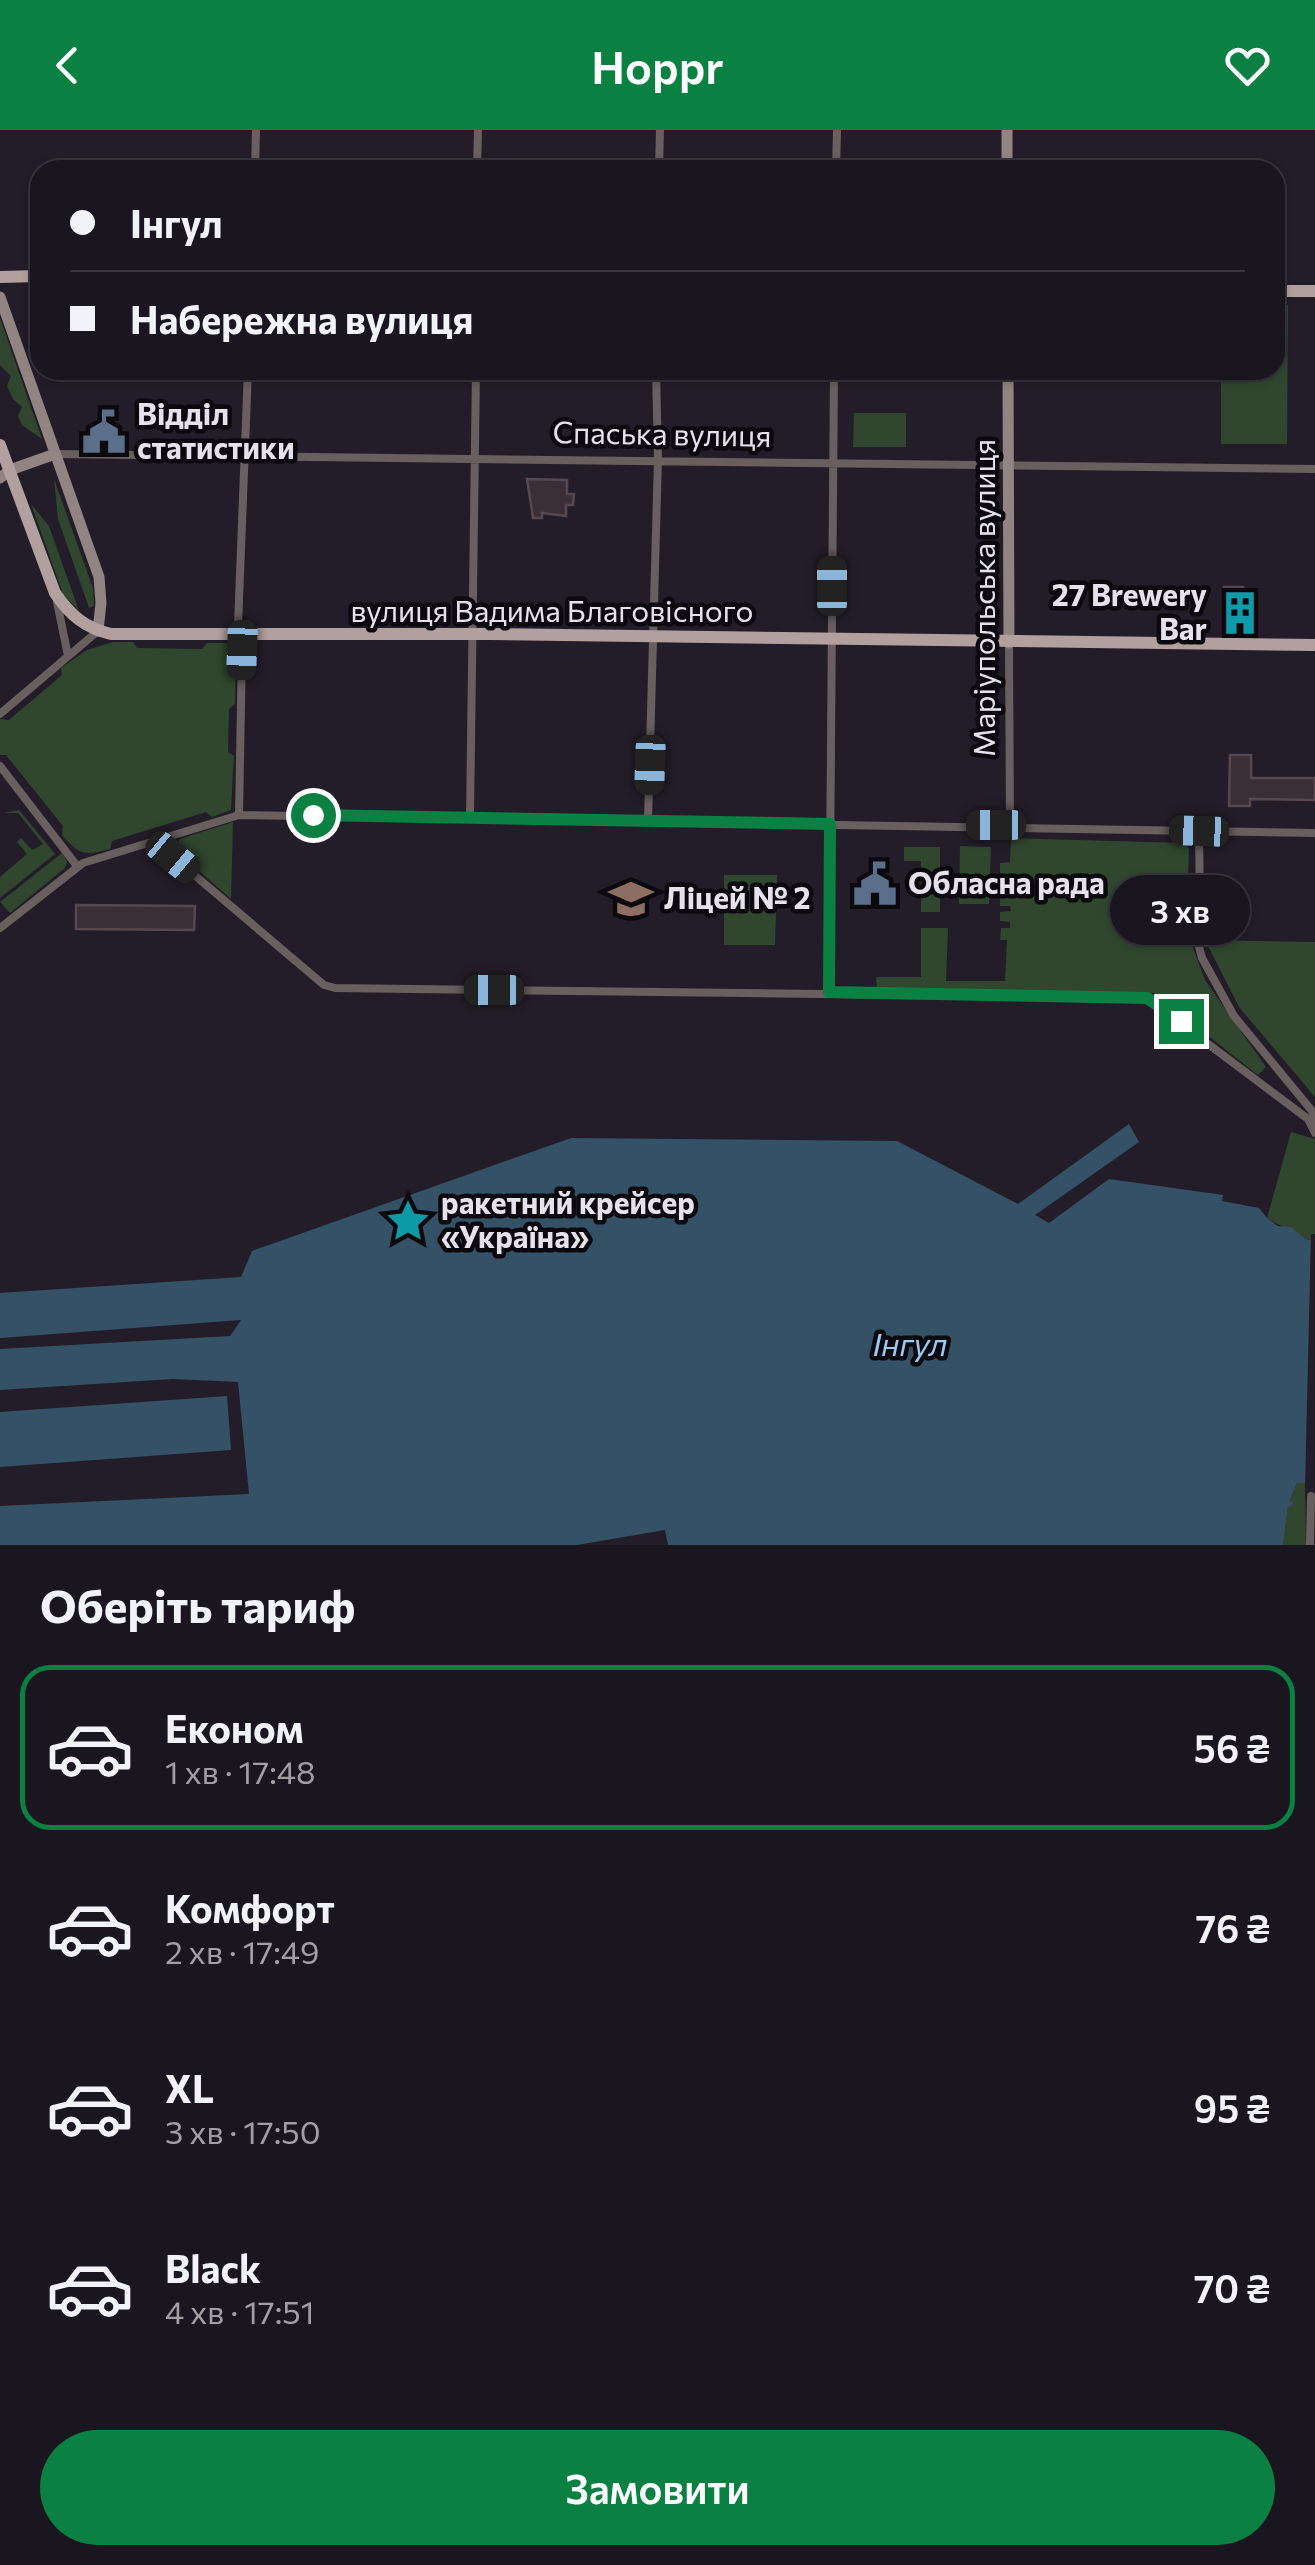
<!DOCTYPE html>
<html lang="uk">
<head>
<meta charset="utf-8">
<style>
  body { margin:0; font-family:Commissioner,sans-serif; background:#27232c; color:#f1f3f6; height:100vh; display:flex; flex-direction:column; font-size:38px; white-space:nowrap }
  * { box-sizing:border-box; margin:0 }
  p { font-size:32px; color:#9f9fa4 }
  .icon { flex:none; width:55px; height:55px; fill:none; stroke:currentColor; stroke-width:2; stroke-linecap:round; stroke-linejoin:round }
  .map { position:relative; height:1415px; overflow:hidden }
  .sheet { display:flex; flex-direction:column; background:#1a161f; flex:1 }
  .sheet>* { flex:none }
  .guide { position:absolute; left:30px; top:30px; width:1255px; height:220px; border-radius:30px; box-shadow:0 2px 8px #0004,0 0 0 2px #38353d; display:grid; align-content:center; height:220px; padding:0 40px; background:#1a161f }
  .end { position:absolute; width:45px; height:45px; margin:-22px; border:12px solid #0b8043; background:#fff; box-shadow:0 0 0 5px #fff }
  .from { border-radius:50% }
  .bubble { position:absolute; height:70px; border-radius:35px; background:#1a161f; box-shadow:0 2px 8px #0004,0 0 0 2px #38353d; font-size:32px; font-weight:600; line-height:70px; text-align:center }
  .car { position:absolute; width:30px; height:60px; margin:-30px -15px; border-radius:12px; box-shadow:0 0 8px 2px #0007; background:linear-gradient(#222 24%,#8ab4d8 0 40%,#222 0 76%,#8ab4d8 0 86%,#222 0) }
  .guide b { display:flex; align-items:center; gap:35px; height:95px; font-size:38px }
  .guide b+b { border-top:2px solid #38353d }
  .guide i { width:25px; height:25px; background:#f1f3f6 }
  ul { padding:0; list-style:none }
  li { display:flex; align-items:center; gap:30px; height:165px; margin:0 20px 15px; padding:0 20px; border:5px solid transparent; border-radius:30px }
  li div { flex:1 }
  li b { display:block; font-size:38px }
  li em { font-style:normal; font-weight:600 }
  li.on { border-color:#0b8043 }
  li>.icon { width:90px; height:90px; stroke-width:1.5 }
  h2 { padding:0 40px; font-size:45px; line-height:120px }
  .cta { display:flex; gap:20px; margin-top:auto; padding:20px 40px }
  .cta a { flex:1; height:115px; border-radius:60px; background:#0b8043; color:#fff; font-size:40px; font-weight:600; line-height:115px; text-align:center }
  header { display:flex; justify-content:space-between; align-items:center; height:130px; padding:0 40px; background:#0b8043; color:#fff; font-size:45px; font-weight:600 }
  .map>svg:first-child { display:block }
  .green { fill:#30462f }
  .water { fill:#345166 }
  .pier { fill:#231d29 }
  .building { fill:#3c2e36; stroke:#574850; stroke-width:2.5 }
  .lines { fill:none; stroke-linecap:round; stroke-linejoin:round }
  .street { stroke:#685f5e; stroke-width:8 }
  .secondary { stroke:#928482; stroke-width:11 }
  .primary { stroke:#b2a09e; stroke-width:12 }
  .route { stroke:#0b8043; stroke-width:12 }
  .labels { text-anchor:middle; stroke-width:9; stroke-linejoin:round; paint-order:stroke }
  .poi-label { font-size:30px; font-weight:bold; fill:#e6e2eb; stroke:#0b080e; text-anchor:start }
  .street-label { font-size:30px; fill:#e6e2eb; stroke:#0b080e }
  .water-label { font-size:32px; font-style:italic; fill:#96cbf3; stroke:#0b080e }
</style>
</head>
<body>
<header><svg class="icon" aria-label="back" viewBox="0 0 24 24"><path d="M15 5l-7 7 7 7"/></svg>Hoppr<svg class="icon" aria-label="heart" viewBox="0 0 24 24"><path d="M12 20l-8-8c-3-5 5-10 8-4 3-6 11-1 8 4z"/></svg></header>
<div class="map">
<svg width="1315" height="1415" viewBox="0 0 1315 1415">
  <rect width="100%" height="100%" fill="#231d29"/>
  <path class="green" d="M 1275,175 L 1288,175 L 1287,314 L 1221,314 L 1221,240 L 1275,240 Z
    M 0,188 L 42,309 L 22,295 L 18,286 L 22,277 L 13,269 L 7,256 L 11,246 L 0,235 Z
    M 854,283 L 906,283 L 906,317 L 853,317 Z
    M 54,349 L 93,458 L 94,476 L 89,478 L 58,389 Z
    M 31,374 L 49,396 L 79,481 L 63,464 Z
    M 113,512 L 133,512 L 137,518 L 202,519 L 207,513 L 228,513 L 236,519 L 235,574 L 229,579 L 228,622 L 234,626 L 231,680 L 212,687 L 206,682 L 112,711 L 110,719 C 84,726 79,725 62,705 L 63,696 L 6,625 L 0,625 L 0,589 L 9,590 L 62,545 L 61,538 L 87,520 Z
    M 19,680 L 55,724 L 0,768 L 0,747 L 27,724 L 17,712 L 21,708 L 32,720 L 43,714 L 18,683 L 3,683 Z
    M 233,692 L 231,769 L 173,718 L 180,709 Z
    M 1011,708 L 1185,713 L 1189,719 L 1186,799 L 1205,850 L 1266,937 L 1258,945 L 1254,942 L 1154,863 L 877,858 L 876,847 L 921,847 L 921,798 L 948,798 L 946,851 L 1005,851 L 1007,810 L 1000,810 L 1001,798 L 1010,798 L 1010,792 L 1000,791 L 1000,782 L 1011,781 L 1010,776 L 1000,776 L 1000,733 L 1010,732 Z
    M 960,716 L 991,717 L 989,774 L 959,774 Z
    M 904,717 L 940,717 L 940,782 L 921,782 L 921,731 L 904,731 Z
    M 62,723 L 67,731 L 65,738 L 10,783 L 0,772 Z
    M 724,745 L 777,745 L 775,815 L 724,815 Z
    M 1205,810 L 1315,812 L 1315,967 L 1239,877 Z
    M 1291,1002 L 1315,1009 L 1315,1109 L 1307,1110 C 1294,1098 1282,1098 1267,1088 Z
    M 1297,1353 L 1305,1353 L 1306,1415 L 1283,1415 L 1288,1376 L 1294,1374 L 1290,1372 Z"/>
  <path class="water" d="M 1129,994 L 1139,1012 L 1035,1085 L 1049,1093 L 1109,1049 L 1223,1065 L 1222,1071 L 1259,1078 L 1267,1088 L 1278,1096 L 1291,1097 L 1307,1110 L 1315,1109 L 1315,1353 L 1297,1353 L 1290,1371 L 1294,1374 L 1288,1377 L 1283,1415 L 668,1415 L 665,1400 L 577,1415 L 0,1415 L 0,1376 L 249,1364 L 238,1252 L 173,1249 L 0,1260 L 0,1219 L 230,1206 L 241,1190 L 0,1208 L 0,1163 L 241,1147 L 252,1121 L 571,1008 L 897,1011 L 1018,1074 Z
    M 227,1266 L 231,1320 L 0,1337 L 0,1282 Z"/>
  <path class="pier" d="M 1311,1104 L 1315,1104 L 1315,1358 L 1305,1358 Z"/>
  <path class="building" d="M 527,349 L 567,350 L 567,364 L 574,364 L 573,375 L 566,375 L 566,386 L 542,383 L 542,388 L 533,388 Z
    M 1224,457 L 1243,457 L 1243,476 L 1256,476 L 1256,496 L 1224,496 Z
    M 1230,625 L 1251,625 L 1251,648 L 1315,648 L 1315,670 L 1250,669 L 1250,676 L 1229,676 Z
    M 76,775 L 195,776 L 194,800 L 76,799 Z"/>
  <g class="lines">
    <path class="street" d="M 255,40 L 256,0
      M 477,40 L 478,0
      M 659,40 L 660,0
      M 836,40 L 837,0
      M 55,324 L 1315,339
      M 57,472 L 68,526
      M 1009,513 L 1010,695
      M 0,584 L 98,501
      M 0,636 L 77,736
      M 239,685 L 242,520 L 238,495 L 248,240
      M 470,687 L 476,240
      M 648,690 L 658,329 L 656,240
      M 1199,701 L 1200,779 L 1194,798 L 1202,828 L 1234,886 L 1312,981 L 1315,990
      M 161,708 L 173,727 L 324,855 L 335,858 L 1147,868 L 1308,989 L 1315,1003
      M 0,798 L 83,733 L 239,685 L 1315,703
      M 829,862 L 834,240
      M 1310,1415 L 1311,1366"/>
    <path class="secondary" d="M 1007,0 L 1007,40
      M 0,167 L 99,447 L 101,473 L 98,501
      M 1008,240 L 1009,513
      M 0,348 L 10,340 L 55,324"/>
    <path class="primary" d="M 0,147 L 40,146
      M 1275,161 L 1315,161
      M 0,315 L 55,463 C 70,485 85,498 111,504 L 490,504 L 1315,515"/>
  </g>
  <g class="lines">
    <path class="route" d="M 313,685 L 830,694 L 829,862 L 1147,868 L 1181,891"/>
  </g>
  <defs>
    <g id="civic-bare" transform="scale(3.45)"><path d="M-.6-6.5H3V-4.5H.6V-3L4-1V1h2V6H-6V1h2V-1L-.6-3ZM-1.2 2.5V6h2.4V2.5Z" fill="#5c6f8a" stroke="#0b080e" stroke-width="2.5" paint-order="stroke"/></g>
    <g id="building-bare" transform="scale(3.45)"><path d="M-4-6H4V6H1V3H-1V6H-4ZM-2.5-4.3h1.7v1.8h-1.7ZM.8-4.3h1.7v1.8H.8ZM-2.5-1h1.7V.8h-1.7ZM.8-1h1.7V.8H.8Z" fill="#0f9aa8" stroke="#0b080e" stroke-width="2.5" paint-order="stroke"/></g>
    <g id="school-bare" transform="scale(3.45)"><path d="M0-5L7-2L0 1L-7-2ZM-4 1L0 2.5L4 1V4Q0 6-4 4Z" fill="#8d6e63" stroke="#0b080e" stroke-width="2.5" paint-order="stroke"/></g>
    <g id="sight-bare" transform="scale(3.45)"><path d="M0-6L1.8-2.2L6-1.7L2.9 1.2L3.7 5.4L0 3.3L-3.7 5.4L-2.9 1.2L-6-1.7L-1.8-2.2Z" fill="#0f9aa8" stroke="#0b080e" stroke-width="2.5" paint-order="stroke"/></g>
  </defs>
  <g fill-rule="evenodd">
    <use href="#civic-bare" x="104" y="302"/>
    <use href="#building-bare" x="1240" y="483"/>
    <use href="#civic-bare" x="875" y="754"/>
    <use href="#school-bare" x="631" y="769"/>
    <use href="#sight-bare" x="408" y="1091"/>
  </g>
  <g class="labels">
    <g class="poi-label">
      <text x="137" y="295">Відділ<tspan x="137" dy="34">статистики</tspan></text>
      <text x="1207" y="476" text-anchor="end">27 Brewery<tspan x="1207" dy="34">Bar</tspan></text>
      <text x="908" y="764">Обласна рада</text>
      <text x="664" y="779">Ліцей № 2</text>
      <text x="441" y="1084">ракетний крейсер<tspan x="441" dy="34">«Україна»</tspan></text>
    </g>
    <g class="street-label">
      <text transform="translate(662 305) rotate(1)" y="10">Спаська вулиця</text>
      <text transform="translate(985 468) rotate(-90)" y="10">Маріупольська вулиця</text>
      <text x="552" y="492">вулиця Вадима Благовісного</text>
    </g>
    <g class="water-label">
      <text x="910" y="1226">Інгул</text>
    </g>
  </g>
</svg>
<i class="end from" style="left:313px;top:685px"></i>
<i class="end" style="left:1181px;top:891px"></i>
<div class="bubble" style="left:1110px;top:745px;width:140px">3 хв</div>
<i class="car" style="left:832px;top:456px;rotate:0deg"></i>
<i class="car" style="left:242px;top:520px;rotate:182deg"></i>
<i class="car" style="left:650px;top:635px;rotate:182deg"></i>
<i class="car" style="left:996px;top:695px;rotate:270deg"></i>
<i class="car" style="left:1199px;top:701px;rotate:272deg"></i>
<i class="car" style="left:173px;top:727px;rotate:130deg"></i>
<i class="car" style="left:494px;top:860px;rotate:270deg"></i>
<div class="guide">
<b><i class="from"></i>Інгул</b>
<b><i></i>Набережна вулиця</b>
</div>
</div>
<section class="sheet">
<h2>Оберіть тариф</h2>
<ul>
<li class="on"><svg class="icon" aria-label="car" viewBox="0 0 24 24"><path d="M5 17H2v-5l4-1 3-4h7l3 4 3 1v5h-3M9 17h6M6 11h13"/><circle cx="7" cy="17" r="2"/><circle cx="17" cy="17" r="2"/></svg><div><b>Економ</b><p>1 хв · 17:48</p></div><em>56 ₴</em></li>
<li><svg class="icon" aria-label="car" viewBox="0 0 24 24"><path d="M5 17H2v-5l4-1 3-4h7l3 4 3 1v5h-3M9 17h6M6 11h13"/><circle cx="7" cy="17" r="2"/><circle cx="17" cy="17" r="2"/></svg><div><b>Комфорт</b><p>2 хв · 17:49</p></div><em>76 ₴</em></li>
<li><svg class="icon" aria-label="car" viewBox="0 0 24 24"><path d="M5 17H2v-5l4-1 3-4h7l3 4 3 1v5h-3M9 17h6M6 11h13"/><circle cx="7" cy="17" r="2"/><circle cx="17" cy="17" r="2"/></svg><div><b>XL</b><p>3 хв · 17:50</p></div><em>95 ₴</em></li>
<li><svg class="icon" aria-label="car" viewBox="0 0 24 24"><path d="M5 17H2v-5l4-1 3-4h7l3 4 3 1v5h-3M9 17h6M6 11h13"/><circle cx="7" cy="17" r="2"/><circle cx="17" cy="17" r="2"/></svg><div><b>Black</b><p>4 хв · 17:51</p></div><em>70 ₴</em></li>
</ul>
<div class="cta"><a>Замовити</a></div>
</section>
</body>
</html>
